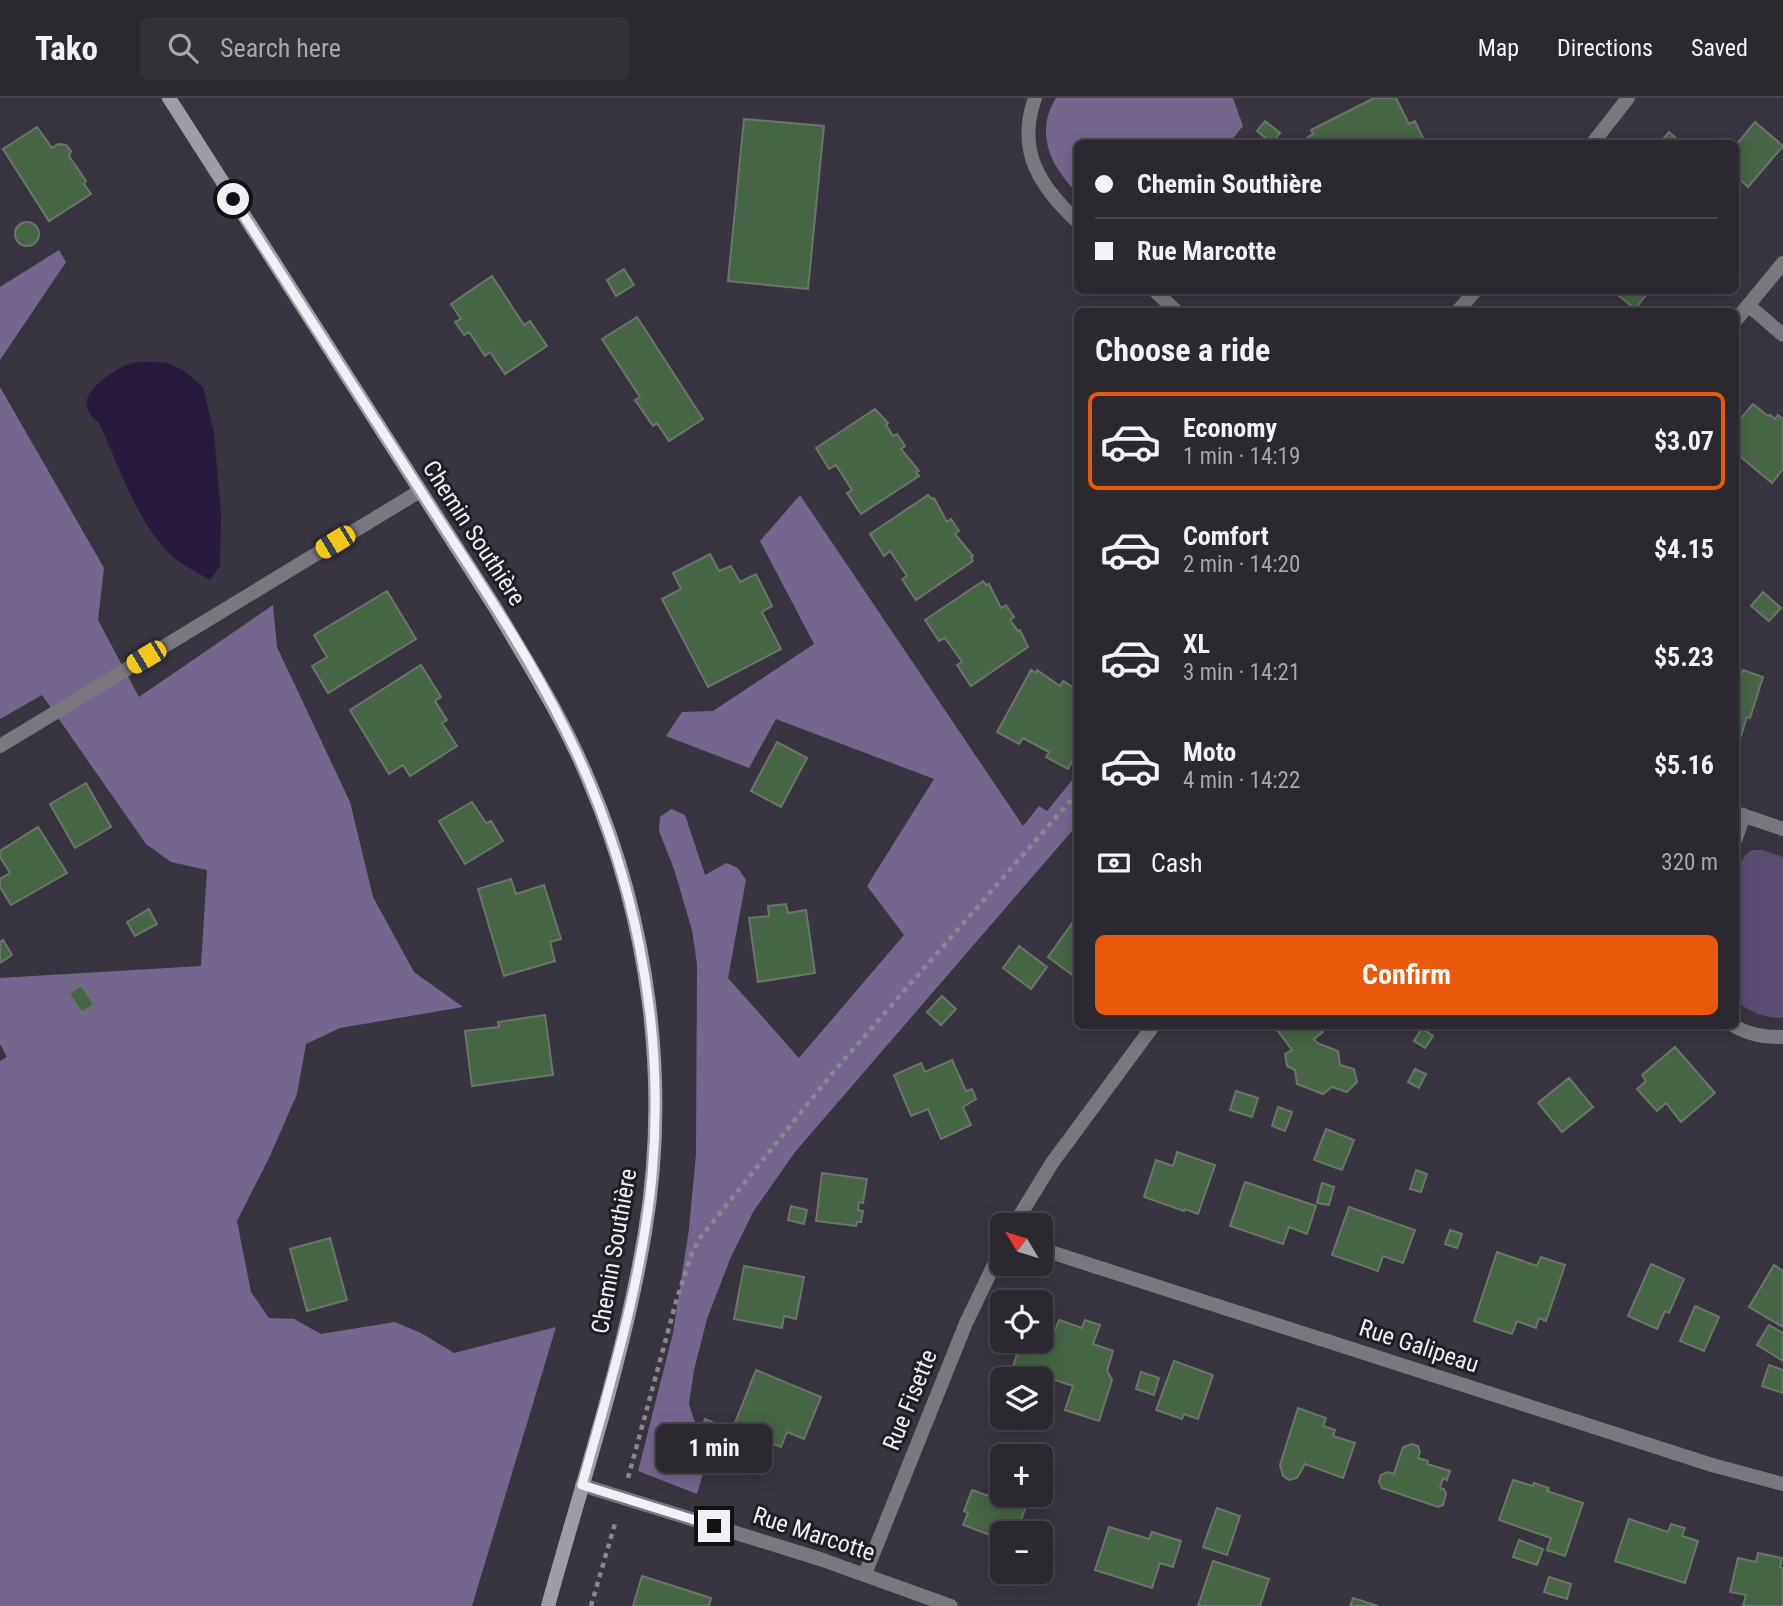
<!DOCTYPE html>
<html lang="en">
<head>
<meta charset="utf-8">
<style>
  body { margin:0; font-family:"Roboto Condensed",sans-serif; background:#333038; color:#f1f3f6; height:100vh; display:flex; flex-direction:column; font-size:26px; white-space:nowrap }
  * { box-sizing:border-box; margin:0 }
  p { font-size:23px; color:#a6a6ab }
  .icon { flex:none; width:38px; height:38px; fill:none; stroke:currentColor; stroke-width:2; stroke-linecap:round; stroke-linejoin:round }
  .map { position:relative; flex:1; overflow:hidden }
  .drawer { position:absolute; left:1074px; top:210px; width:665px; height:721px; display:flex; flex-direction:column; background:#2b2830; border-radius:10px; box-shadow:0 4px 18px #0003,0 0 0 2px #47444c }
  .drawer>* { flex:none }
  .hud { position:absolute; left:1074px; top:42px; width:665px; height:154px; border-radius:10px; box-shadow:0 4px 18px #0003,0 0 0 2px #47444c; display:grid; align-content:center; height:154px; padding:0 21px; background:#2b2830 }
  .needle { width:46px; rotate:308deg }
  .buttons { position:absolute; left:990px; top:1115px; display:grid; gap:14px }
  .buttons a { display:grid; place-items:center; width:63px; height:63px; border-radius:10px; background:#2b2830; box-shadow:0 4px 18px #0003,0 0 0 2px #47444c; font-size:35px }
  .end { position:absolute; width:32px; height:32px; margin:-16px; border:9px solid #f2f0f7; background:#111; box-shadow:0 0 0 4px #111 }
  .from { border-radius:50% }
  .bubble { position:absolute; height:49px; border-radius:10px; background:#2b2830; box-shadow:0 4px 18px #0003,0 0 0 2px #47444c; font-size:23px; font-weight:700; line-height:49px; text-align:center }
  .car { position:absolute; width:21px; height:42px; margin:-21px -10px; border-radius:9px; box-shadow:0 0 5px 2px #0007; background:linear-gradient(#f5c518 24%,#345 0 40%,#f5c518 0 76%,#345 0 86%,#f5c518 0) }
  .hud b { display:flex; align-items:center; gap:24px; height:66px; font-size:26px }
  .hud b+b { border-top:2px solid #47444c }
  .hud i { width:18px; height:18px; background:#f1f3f6 }
  ul { padding:0; list-style:none }
  li { display:flex; align-items:center; gap:21px; height:98px; margin:0 14px 10px; padding:0 7px; border:4px solid transparent; border-radius:10px }
  li div { flex:1 }
  li b { display:block; font-size:26px }
  li em { font-style:normal; font-weight:700 }
  li.active { border-color:#ea580c }
  li>.icon { width:63px; height:63px; stroke-width:1.5 }
  h2 { padding:0 21px; font-size:32px; line-height:84px }
  .pay { display:flex; align-items:center; gap:18px; height:77px; padding:0 21px; font-size:26px }
  .pay p { margin-inline-start:auto }
  .button { display:flex; gap:14px; margin-top:auto; padding:14px 21px }
  .button a { flex:1; height:80px; border-radius:10px; background:#ea580c; color:#fff; font-size:28px; font-weight:700; line-height:80px; text-align:center }
  header { display:flex; align-items:center; gap:42px; box-sizing:border-box; height:98px; padding:0 35px; background:#2b2830; border-bottom:2px solid #47444c }
  header strong { font-size:33px }
  nav { display:flex; gap:38px; margin-inline-start:auto; font-size:24px }
  .search { width:490px; height:63px; background:#333038; display:flex; align-items:center; gap:18px; box-sizing:border-box; padding:0 24px; border-radius:10px; color:#a6a6ab; font-size:26px }
  .map>svg:first-child { display:block }
  .green { fill:#5b4d72 }
  .forest { fill:#75668e }
  .water { fill:#281a3c }
  .building { fill:#466545; stroke:#6b756a; stroke-width:2 }
  .lines { fill:none; stroke-linecap:round; stroke-linejoin:round }
  .path { stroke:#8b8791; stroke-width:4.5; stroke-dasharray:5 5; stroke-linecap:butt }
  .street { stroke:#7a787e; stroke-width:14 }
  .secondary { stroke:#9f9ca5; stroke-width:14 }
  .route { stroke:#f2f0f7; stroke-width:9 }
  .labels { text-anchor:middle; stroke-width:6; stroke-linejoin:round; paint-order:stroke }
  .street-label { font-size:24px; fill:#f2f0f7; stroke:#1f1e23 }
</style>
</head>
<body>
<header>
<strong>Tako</strong>
<div class="search"><svg class="icon" aria-label="search" viewBox="0 0 24 24"><circle cx="10" cy="10" r="6"/><path d="M15 15l6 6"/></svg>Search here</div>
<nav><a>Map</a><a>Directions</a><a>Saved</a></nav>
</header>
<div class="map">
<svg width="1783" height="1508" viewBox="0 0 1783 1508">
  <rect width="100%" height="100%" fill="#393540"/>
  <path class="green" d="M 1752,752 L 1762,752 L 1783,759 L 1783,920 C 1765,920 1750,914 1736,903 L 1736,774 L 1745,757 Z"/>
  <path class="forest" d="M 1056,0 L 1233,0 L 1243,28 L 1229,45 L 1078,46 L 1078,96 C 1051,69 1034,35 1056,0 Z
    M 59,152 L 66,164 L 0,262 L 0,189 Z
    M 0,289 L 104,470 L 98,522 L 139,599 L 273,507 L 277,549 L 350,704 L 373,799 L 414,874 L 463,909 L 340,930 L 306,946 L 297,996 L 269,1060 L 237,1123 L 251,1194 L 269,1220 L 294,1221 L 321,1236 L 395,1224 L 421,1235 L 454,1255 L 556,1229 L 472,1508 L 0,1508 L 0,963 L 7,959 L 0,946 L 0,880 L 201,868 L 207,772 L 171,764 L 146,746 L 42,597 L 0,621 Z
    M 800,397 L 1023,728 L 1039,708 L 1047,713 L 1078,675 L 1078,726 L 795,1054 L 753,1114 L 730,1161 L 707,1221 L 694,1272 L 689,1306 L 707,1363 L 697,1396 L 638,1373 L 673,1235 L 689,1131 L 696,1056 L 697,866 L 692,832 L 674,771 L 659,733 L 660,719 L 671,711 L 685,717 L 705,777 L 726,765 L 738,770 L 746,782 L 728,880 L 799,960 L 904,837 L 867,788 L 934,681 L 776,621 L 749,670 L 666,638 L 682,614 L 713,613 L 814,546 L 760,443 Z"/>
  <path class="water" d="M 165,264 L 183,272 L 203,289 L 214,335 L 221,416 L 220,468 L 210,482 C 200,476 190,471 181,465 C 140,436 120,369 99,325 C 92,319 85,312 87,302 C 89,288 120,268 132,265 C 142,263 155,265 165,264 Z"/>
  <path class="building" d="M 1374,0 L 1396,0 L 1409,26 L 1415,23 L 1424,42 L 1417,46 L 1311,46 L 1308,39 L 1313,36 L 1311,32 Z
    M 744,21 L 824,28 L 808,191 L 728,183 Z
    M 1265,23 L 1280,35 L 1272,45 L 1257,33 Z
    M 1755,24 L 1783,48 L 1748,89 L 1736,78 L 1736,47 Z
    M 37,29 L 52,50 L 58,46 L 66,47 L 71,53 L 69,58 L 86,83 L 84,86 L 91,96 L 49,123 L 3,51 Z
    M 1669,34 L 1677,41 L 1673,46 L 1659,46 Z
    M15 136a12 12 0 1 1 24 0a12 12 0 1 1-24 0Z
    M 624,171 L 634,187 L 616,198 L 607,182 Z
    M 492,178 L 524,227 L 530,223 L 547,248 L 505,276 L 490,254 L 485,258 L 469,234 L 464,237 L 455,224 L 461,221 L 451,206 Z
    M 1612,192 L 1650,192 L 1635,211 Z
    M 637,219 L 703,321 L 669,343 L 657,325 L 653,328 L 635,302 L 640,299 L 602,241 Z
    M 1753,306 L 1768,318 L 1770,317 L 1775,321 L 1778,317 L 1783,321 L 1783,371 L 1772,385 L 1736,355 L 1736,326 Z
    M 875,311 L 888,325 L 886,327 L 893,338 L 897,336 L 905,348 L 901,351 L 919,373 L 916,374 L 919,378 L 861,416 L 847,395 L 852,392 L 836,367 L 829,371 L 816,350 Z
    M 928,397 L 932,401 L 934,400 L 947,424 L 951,421 L 959,433 L 955,436 L 973,458 L 971,459 L 973,463 L 916,502 L 902,481 L 907,478 L 890,453 L 884,458 L 870,436 Z
    M 710,456 L 719,473 L 731,468 L 740,484 L 756,476 L 772,508 L 762,514 L 781,551 L 708,589 L 662,501 L 681,491 L 673,475 Z
    M 983,483 L 986,487 L 989,486 L 1001,510 L 1006,507 L 1014,519 L 1010,522 L 1018,533 L 1020,532 L 1028,549 L 971,588 L 957,567 L 962,564 L 945,540 L 939,543 L 925,522 Z
    M 387,493 L 416,541 L 328,595 L 312,568 L 327,559 L 314,537 Z
    M 1763,494 L 1781,510 L 1769,523 L 1751,508 Z
    M 421,567 L 441,599 L 435,603 L 447,622 L 442,625 L 457,648 L 410,678 L 403,667 L 389,676 L 350,612 Z
    M 1031,572 L 1036,575 L 1037,572 L 1060,588 L 1063,583 L 1076,591 L 1073,595 L 1078,598 L 1078,653 L 1068,671 L 1046,659 L 1049,654 L 1023,640 L 1019,646 L 997,634 Z
    M 1743,572 L 1763,579 L 1750,620 L 1747,619 L 1741,638 L 1736,637 L 1736,592 Z
    M 777,644 L 807,660 L 781,709 L 751,693 Z
    M 86,685 L 111,729 L 75,750 L 50,706 Z
    M 472,704 L 486,725 L 491,723 L 503,743 L 465,766 L 439,723 Z
    M 38,729 L 67,775 L 11,807 L 0,789 L 0,781 L 10,775 L 0,759 L 0,753 Z
    M 511,781 L 516,796 L 544,787 L 561,841 L 550,844 L 555,863 L 504,878 L 478,791 Z
    M 786,806 L 788,815 L 806,812 L 815,875 L 758,884 L 749,820 L 769,818 L 768,808 Z
    M 149,811 L 157,826 L 135,838 L 127,824 Z
    M 1073,824 L 1078,828 L 1078,881 L 1048,859 Z
    M 3,842 L 12,857 L 0,865 L 0,844 Z
    M 1019,848 L 1047,869 L 1031,891 L 1003,870 Z
    M 81,887 L 94,906 L 82,915 L 69,896 Z
    M 942,898 L 956,911 L 941,927 L 927,914 Z
    M 545,917 L 553,977 L 472,988 L 465,933 L 499,929 L 498,924 Z
    M 1277,928 L 1318,928 L 1323,934 L 1314,941 L 1317,945 L 1338,953 L 1340,967 L 1354,971 L 1357,984 L 1347,994 L 1332,989 L 1323,996 L 1297,986 L 1295,972 L 1287,968 L 1285,956 L 1292,952 L 1275,929 Z
    M 1422,930 L 1433,938 L 1425,950 L 1414,943 Z
    M 1675,949 L 1715,995 L 1681,1024 L 1666,1005 L 1657,1013 L 1637,991 L 1646,983 L 1642,977 Z
    M 952,962 L 966,993 L 972,991 L 976,1001 L 963,1009 L 971,1027 L 941,1041 L 928,1011 L 911,1018 L 894,977 L 921,965 L 925,974 Z
    M 1415,971 L 1426,976 L 1419,990 L 1408,984 Z
    M 1569,980 L 1593,1009 L 1562,1034 L 1538,1005 Z
    M 1236,993 L 1258,1000 L 1252,1019 L 1230,1012 Z
    M 1278,1009 L 1292,1014 L 1285,1033 L 1272,1028 Z
    M 1326,1031 L 1354,1042 L 1342,1072 L 1314,1062 Z
    M 1177,1054 L 1215,1067 L 1198,1116 L 1185,1111 L 1184,1113 L 1144,1099 L 1156,1062 L 1173,1068 Z
    M 1416,1072 L 1427,1076 L 1421,1094 L 1410,1091 Z
    M 822,1075 L 867,1081 L 863,1105 L 859,1104 L 858,1112 L 863,1113 L 861,1124 L 857,1124 L 856,1128 L 816,1123 Z
    M 1245,1084 L 1316,1108 L 1307,1136 L 1289,1129 L 1283,1146 L 1230,1128 Z
    M 1322,1085 L 1334,1089 L 1329,1107 L 1317,1105 Z
    M 791,1108 L 807,1112 L 804,1126 L 788,1122 Z
    M 1349,1109 L 1415,1132 L 1403,1165 L 1383,1158 L 1378,1173 L 1332,1157 Z
    M 1450,1132 L 1462,1136 L 1457,1150 L 1445,1146 Z
    M 330,1140 L 347,1202 L 307,1213 L 290,1151 Z
    M 1497,1154 L 1537,1168 L 1541,1159 L 1565,1167 L 1546,1223 L 1539,1220 L 1536,1230 L 1517,1223 L 1512,1236 L 1474,1223 Z
    M 1651,1166 L 1684,1181 L 1669,1215 L 1665,1213 L 1657,1231 L 1628,1218 Z
    M 1774,1167 L 1783,1173 L 1783,1229 L 1749,1209 Z
    M 744,1168 L 804,1179 L 796,1221 L 784,1218 L 782,1230 L 734,1221 Z
    M 1695,1208 L 1719,1219 L 1704,1253 L 1680,1243 Z
    M 1059,1222 L 1082,1230 L 1085,1222 L 1100,1227 L 1093,1246 L 1113,1253 L 1107,1273 L 1112,1282 L 1099,1323 L 1065,1312 L 1073,1288 L 1013,1268 L 1022,1242 L 1041,1242 L 1041,1229 L 1055,1233 Z
    M 1769,1227 L 1783,1235 L 1783,1263 L 1757,1247 Z
    M 1174,1263 L 1213,1277 L 1198,1321 L 1184,1316 L 1182,1321 L 1156,1312 Z
    M 1769,1267 L 1783,1272 L 1783,1295 L 1762,1288 Z
    M 756,1272 L 821,1299 L 804,1341 L 787,1334 L 781,1349 L 733,1330 Z
    M 1141,1274 L 1159,1280 L 1154,1297 L 1136,1291 Z
    M 1298,1310 L 1326,1320 L 1323,1328 L 1335,1332 L 1333,1338 L 1355,1345 L 1343,1380 L 1305,1366 L 1297,1380 L 1289,1382 L 1283,1378 L 1280,1367 Z
    M 705,1321 L 717,1326 L 711,1339 L 700,1335 Z
    M 1412,1346 L 1418,1348 L 1420,1354 L 1418,1360 L 1428,1363 L 1427,1366 L 1450,1373 L 1447,1382 L 1443,1380 L 1440,1390 L 1444,1391 L 1446,1396 L 1443,1407 L 1438,1409 L 1382,1390 L 1379,1384 L 1381,1377 L 1387,1374 L 1394,1376 L 1403,1349 Z
    M 1000,1370 L 1003,1371 L 1003,1396 L 1034,1396 L 1031,1404 L 1028,1403 L 1016,1435 L 1003,1435 L 1003,1442 L 963,1427 L 968,1415 L 964,1413 L 972,1392 L 989,1398 Z
    M 1513,1382 L 1533,1388 L 1534,1385 L 1549,1390 L 1547,1393 L 1583,1405 L 1565,1458 L 1547,1452 L 1551,1440 L 1499,1422 Z
    M 1217,1410 L 1240,1418 L 1227,1457 L 1203,1449 Z
    M 1629,1421 L 1668,1434 L 1671,1426 L 1685,1430 L 1682,1438 L 1698,1443 L 1685,1485 L 1615,1463 Z
    M 1109,1429 L 1149,1441 L 1152,1434 L 1181,1443 L 1173,1469 L 1160,1465 L 1152,1490 L 1095,1472 Z
    M 1519,1442 L 1543,1451 L 1537,1467 L 1513,1459 Z
    M 1758,1455 L 1782,1460 L 1780,1469 L 1783,1470 L 1783,1508 L 1743,1508 L 1746,1497 L 1730,1494 L 1738,1460 L 1756,1464 Z
    M 1213,1463 L 1269,1481 L 1260,1508 L 1198,1508 Z
    M 642,1478 L 711,1500 L 709,1508 L 633,1508 Z
    M 1549,1479 L 1571,1486 L 1567,1501 L 1544,1494 Z
    M 1353,1500 L 1378,1508 L 1350,1508 Z"/>
  <g class="lines">
    <path class="path" d="M 628,1380 L 676,1204 L 691,1157 L 700,1140 L 835,972 L 1078,694
      M 591,1508 L 616,1422"/>
    <path class="street" d="M 1035,0 C 1016,53 1040,89 1078,124
      M 1592,46 L 1628,0
      M 1154,192 L 1177,214
      M 1748,207 L 1783,237
      M 1457,214 L 1476,192
      M 1736,222 L 1783,165
      M 0,648 L 420,393
      M 1736,715 L 1783,731
      M 1736,740 L 1744,717
      M 1734,928 C 1750,937 1764,939 1783,939
      M 1014,1127 L 1052,1065 L 1153,928
      M 1041,1151 L 1712,1367 L 1783,1386
      M 582,1387 L 820,1461 L 951,1508
      M 865,1476 L 966,1225 L 1003,1148"/>
    <path class="secondary" d="M 169,0 L 496,511 C 529,567 564,622 589,683 C 649,823 670,984 645,1134 C 624,1261 582,1384 548,1508"/>
  </g>
  <g class="lines">
    <path class="route" d="M 233,101 C 297,200 360,299 424,398 C 473,475 526,551 566,633 C 634,770 666,925 652,1078 C 642,1184 610,1286 582,1387 L 714,1428"/>
  </g>
  <g class="labels">
    <g class="street-label">
      <text transform="translate(474 435) rotate(57)" y="8">Chemin Southière</text>
      <text transform="translate(614 1153) rotate(-80)" y="8">Chemin Southière</text>
      <text transform="translate(1419 1248) rotate(18)" y="8">Rue Galipeau</text>
      <text transform="translate(910 1302) rotate(-68)" y="8">Rue Fisette</text>
      <text transform="translate(814 1436) rotate(18)" y="8">Rue Marcotte</text>
    </g>
  </g>
</svg>
<div class="buttons">
<a><svg class="needle" viewBox="-14 -14 28 28"><path d="M0-13l5 13h-10z" fill="#e53935"/><path d="M0 13l5-13h-10z" fill="#a6a6ab"/></svg></a>
<a><svg class="icon" aria-label="locate" viewBox="0 0 24 24"><circle cx="12" cy="12" r="6"/><path d="M12 2v4M12 18v4M2 12h4M18 12h4"/></svg></a>
<a><svg class="icon" aria-label="layers" viewBox="0 0 24 24"><path d="M12 4l9 5-9 5-9-5zM3 14l9 5 9-5"/></svg></a>
<a>+</a>
<a>−</a>
</div>
<i class="end from" style="left:233px;top:101px"></i>
<i class="end" style="left:714px;top:1428px"></i>
<div class="bubble" style="left:656px;top:1326px;width:116px">1 min</div>
<i class="car" style="left:335px;top:444px;rotate:239deg"></i>
<i class="car" style="left:146px;top:559px;rotate:239deg"></i>
<div class="hud">
<b><i class="from"></i>Chemin Southière</b>
<b><i></i>Rue Marcotte</b>
</div>
<section class="drawer">
<h2>Choose a ride</h2>
<ul>
<li class="active"><svg class="icon" aria-label="car" viewBox="0 0 24 24"><path d="M5 17H2v-5l4-1 3-4h7l3 4 3 1v5h-3M9 17h6M6 11h13"/><circle cx="7" cy="17" r="2"/><circle cx="17" cy="17" r="2"/></svg><div><b>Economy</b><p>1 min · 14:19</p></div><em>$3.07</em></li>
<li><svg class="icon" aria-label="car" viewBox="0 0 24 24"><path d="M5 17H2v-5l4-1 3-4h7l3 4 3 1v5h-3M9 17h6M6 11h13"/><circle cx="7" cy="17" r="2"/><circle cx="17" cy="17" r="2"/></svg><div><b>Comfort</b><p>2 min · 14:20</p></div><em>$4.15</em></li>
<li><svg class="icon" aria-label="car" viewBox="0 0 24 24"><path d="M5 17H2v-5l4-1 3-4h7l3 4 3 1v5h-3M9 17h6M6 11h13"/><circle cx="7" cy="17" r="2"/><circle cx="17" cy="17" r="2"/></svg><div><b>XL</b><p>3 min · 14:21</p></div><em>$5.23</em></li>
<li><svg class="icon" aria-label="car" viewBox="0 0 24 24"><path d="M5 17H2v-5l4-1 3-4h7l3 4 3 1v5h-3M9 17h6M6 11h13"/><circle cx="7" cy="17" r="2"/><circle cx="17" cy="17" r="2"/></svg><div><b>Moto</b><p>4 min · 14:22</p></div><em>$5.16</em></li>
</ul>
<div class="pay"><svg class="icon" aria-label="cash" viewBox="0 0 24 24"><path d="M3 7h18v10H3z"/><circle cx="12" cy="12" r="2"/></svg>Cash<p>320 m</p></div>
<div class="button"><a>Confirm</a></div>
</section>
</div>
</body>
</html>
